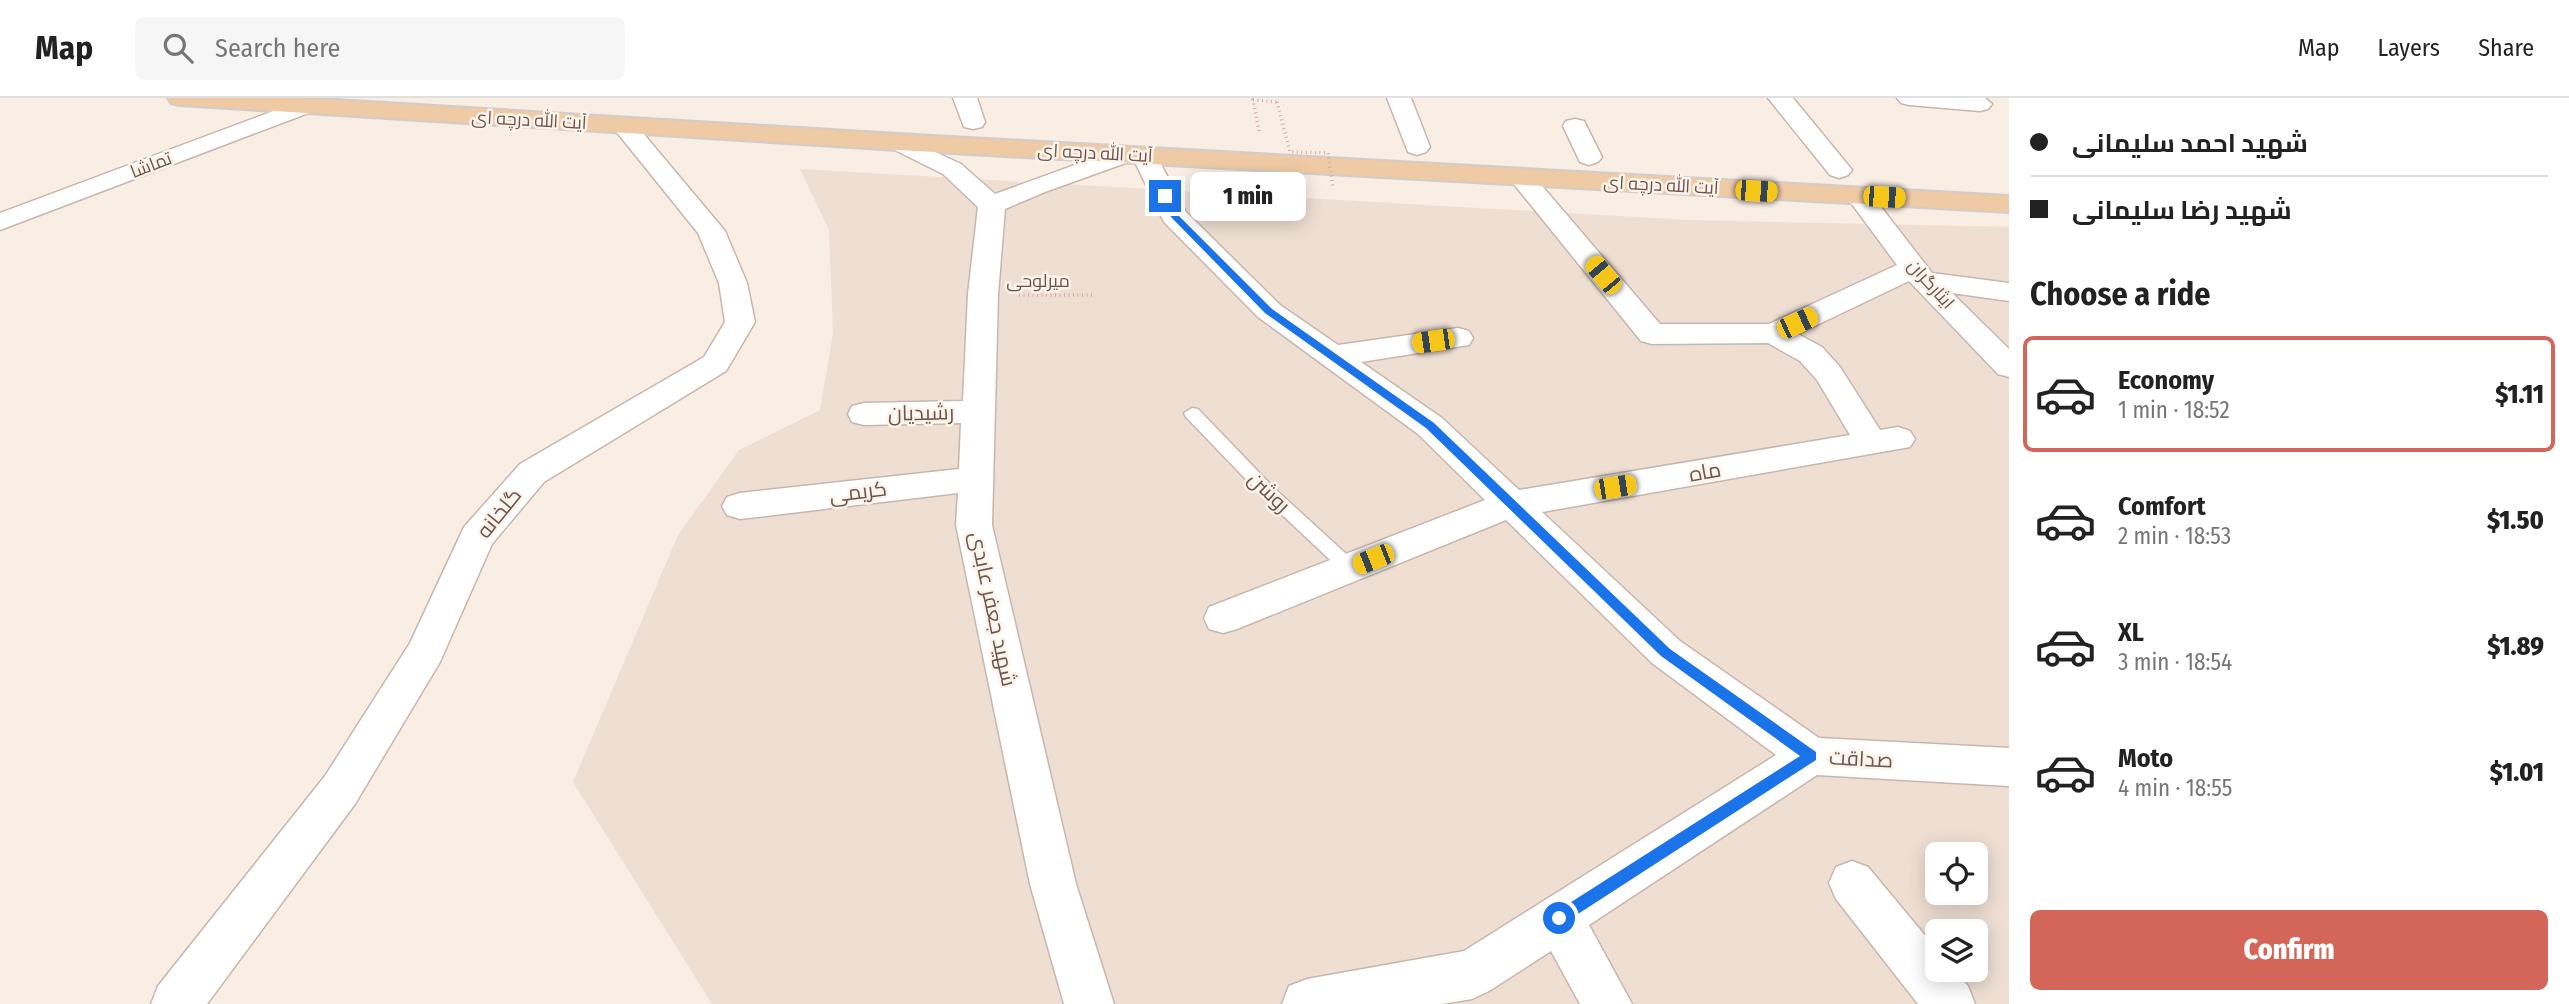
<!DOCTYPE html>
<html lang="en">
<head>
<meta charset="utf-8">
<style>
  body { margin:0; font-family:"Fira Sans Condensed",Cairo,sans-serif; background:#f6f6f6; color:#222; height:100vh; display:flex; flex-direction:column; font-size:26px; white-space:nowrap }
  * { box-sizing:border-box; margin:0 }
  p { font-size:23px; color:#767676 }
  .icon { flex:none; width:38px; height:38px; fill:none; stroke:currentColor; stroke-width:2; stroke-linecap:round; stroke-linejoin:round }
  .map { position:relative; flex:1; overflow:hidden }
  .sheet { display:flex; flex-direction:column; background:#fff; width:560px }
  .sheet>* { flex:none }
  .guide { display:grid; align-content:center; height:154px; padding:0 21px; background:#fff }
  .fabs { position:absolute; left:1925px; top:744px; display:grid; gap:14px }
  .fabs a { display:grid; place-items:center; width:63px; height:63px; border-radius:10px; background:#fff; box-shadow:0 4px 18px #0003; font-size:35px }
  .end { position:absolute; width:32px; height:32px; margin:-16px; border:9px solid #1a73e8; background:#fff; box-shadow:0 0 0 4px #fff }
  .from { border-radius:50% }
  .bubble { position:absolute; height:49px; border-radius:10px; background:#fff; box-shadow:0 4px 18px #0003; font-size:23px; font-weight:800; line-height:49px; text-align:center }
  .car { position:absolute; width:21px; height:42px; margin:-21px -10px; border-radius:9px; box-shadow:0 0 5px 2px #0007; background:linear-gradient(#f5c518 24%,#345 0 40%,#f5c518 0 76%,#345 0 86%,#f5c518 0) }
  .guide b { display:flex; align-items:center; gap:24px; height:66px; font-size:26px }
  .guide b+b { border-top:2px solid #e0e0e0 }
  .guide i { width:18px; height:18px; background:#222 }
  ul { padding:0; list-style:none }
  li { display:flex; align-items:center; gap:21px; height:116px; margin:0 14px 10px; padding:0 7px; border:4px solid transparent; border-radius:10px }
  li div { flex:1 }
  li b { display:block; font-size:26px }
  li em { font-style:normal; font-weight:800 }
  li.current { border-color:#d36659 }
  li>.icon { width:63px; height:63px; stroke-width:1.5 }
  h2 { padding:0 21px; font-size:32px; line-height:84px }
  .action { display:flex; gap:14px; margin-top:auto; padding:14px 21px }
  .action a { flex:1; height:80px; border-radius:10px; background:#d36659; color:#fff; font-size:28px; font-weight:800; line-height:80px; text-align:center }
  header { display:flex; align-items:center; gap:42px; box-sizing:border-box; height:98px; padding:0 35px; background:#fff; border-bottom:2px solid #e0e0e0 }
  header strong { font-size:33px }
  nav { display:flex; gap:38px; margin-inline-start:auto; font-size:24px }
  .search { width:490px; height:63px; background:#f6f6f6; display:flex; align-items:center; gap:18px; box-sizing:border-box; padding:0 24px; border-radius:10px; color:#767676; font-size:26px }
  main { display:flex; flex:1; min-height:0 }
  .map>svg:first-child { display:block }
  .residential { fill:#efdfd3; fill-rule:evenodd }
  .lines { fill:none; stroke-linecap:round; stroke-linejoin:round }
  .lane-casing { stroke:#c8b6ac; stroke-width:3 }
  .street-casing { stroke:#c8b6ac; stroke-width:3 }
  .primary-casing { stroke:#d3ccca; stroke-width:4 }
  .path { stroke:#cfafa3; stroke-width:3.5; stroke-dasharray:1 3.5; stroke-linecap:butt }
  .lane { fill:#fff; fill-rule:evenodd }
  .street { fill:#fff; fill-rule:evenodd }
  .primary { fill:#efcba5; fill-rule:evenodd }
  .path-bridge { stroke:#cfafa3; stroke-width:3.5; stroke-dasharray:1 3.5; stroke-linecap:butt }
  .route { fill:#1a73e8 }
  .labels { text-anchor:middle; stroke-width:5; stroke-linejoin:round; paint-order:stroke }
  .far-street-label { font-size:18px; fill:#6d554d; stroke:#fcf3ea }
  .street-label { font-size:21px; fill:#6d554d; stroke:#fcf3ea }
</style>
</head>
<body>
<header>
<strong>Map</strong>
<div class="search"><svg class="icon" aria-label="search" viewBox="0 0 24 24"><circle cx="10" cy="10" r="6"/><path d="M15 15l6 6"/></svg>Search here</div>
<nav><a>Map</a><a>Layers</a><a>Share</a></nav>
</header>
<main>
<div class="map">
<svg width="2009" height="906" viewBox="0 0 2009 906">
  <rect width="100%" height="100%" fill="#f9eee4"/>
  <path class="residential" d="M 800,71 L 1688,122 L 2009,129 L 2009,906 L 712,906 L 573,684 L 678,437 L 739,352 L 820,312 L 833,235 L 829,132 ZM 1937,756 L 1976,756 L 1976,794 L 1937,794 ZM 1937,833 L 1976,833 L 1976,872 L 1937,872 Z"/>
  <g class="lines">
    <g class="lane-casing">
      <path id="lane" d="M 1192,310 L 1198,311 L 1274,390 L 1356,465 L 1359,470 L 1356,475 L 1344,475 L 1262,398 L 1186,319 L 1184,315 Z"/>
    </g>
    <g class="street-casing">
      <path id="street" d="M 953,0 L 977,0 L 985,24 L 982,29 L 973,31 L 964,29 Z
        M 1387,0 L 1411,0 L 1430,49 L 1426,54 L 1417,57 L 1408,54 Z
        M 1768,0 L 1793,0 L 1848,67 L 1852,72 L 1848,77 L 1839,80 L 1830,77 Z
        M 1897,0 L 1985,0 L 1992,6 L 1988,11 L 1980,13 L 1909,7 L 1901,5 Z
        M 303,2 L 311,4 L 315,9 L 311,14 L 0,132 L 0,115 Z
        M 623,20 L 632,22 L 725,133 L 747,185 L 755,224 L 726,273 L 544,384 L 492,446 L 440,564 L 355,706 L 207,906 L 151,906 L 158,888 L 325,678 L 410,545 L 464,429 L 520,366 L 704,259 L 725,224 L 719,185 L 698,135 L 611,27 L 614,22 Z
        M 1575,21 L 1584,23 L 1602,59 L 1598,64 L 1589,67 L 1580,64 L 1563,28 L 1566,23 Z
        M 898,37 L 961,66 L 995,96 L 1116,52 L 1125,49 L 1135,54 L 1145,50 L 1154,53 L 1186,114 L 1280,207 L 1338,247 L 1458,230 L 1469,233 L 1473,240 L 1469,247 L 1361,264 L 1442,320 L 1519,392 L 1850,337 L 1817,282 L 1800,263 L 1768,245 L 1652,246 L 1641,243 L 1513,85 L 1509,80 L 1513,75 L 1522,72 L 1531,75 L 1660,226 L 1769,226 L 1897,167 L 1846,98 L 1850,92 L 1859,90 L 1868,92 L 1932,175 L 2009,185 L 2009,203 L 1952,195 L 2009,251 L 2009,279 L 1998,276 L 1909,183 L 1798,236 L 1822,249 L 1840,269 L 1880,332 L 1898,329 L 1910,333 L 1915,341 L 1910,349 L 1542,414 L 1680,543 L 1819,640 L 2009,650 L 2009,688 L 1817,677 L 1589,827 L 1632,906 L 1580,906 L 1551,853 L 1489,893 L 1472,901 L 1442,906 L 1282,906 L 1289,888 L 1307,881 L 1464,853 L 1776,657 L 1652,565 L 1506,422 L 1237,531 L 1223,535 L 1209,531 L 1204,520 L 1209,509 L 1485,402 L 1418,336 L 1258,219 L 1164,124 L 1134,62 L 1045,94 L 1005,111 L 998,196 L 992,427 L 1076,786 L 1114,906 L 1064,906 L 1030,786 L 956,427 L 958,395 L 740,421 L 727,417 L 722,408 L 727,399 L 740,395 L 959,371 L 961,325 L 864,327 L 852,324 L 848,316 L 852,308 L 864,305 L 963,303 L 968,196 L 978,109 L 943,76 L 889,49 L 886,44 L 889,39 Z
        M 1852,763 L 1868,769 L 1937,852 L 1937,872 L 1954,872 L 1968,888 L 1975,906 L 1918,906 L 1836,801 L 1829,785 L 1836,769 Z"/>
    </g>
    <g class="primary-casing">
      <path id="primary" d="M 168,0 L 302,0 L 898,36 L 2009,98 L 2009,114 L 898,52 L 180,7 L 171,5 Z"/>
    </g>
    <path class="path" d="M 1259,33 L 1253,2 L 1277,4
      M 1019,197 L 1093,197"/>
    <use href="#lane" class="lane"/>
    <use href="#street" class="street"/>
    <use href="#primary" class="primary"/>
    <path class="path-bridge" d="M 1277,4 L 1290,54 L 1328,55 L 1333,91"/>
  </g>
  <path class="route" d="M 1165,95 L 1169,98 L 1178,117 L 1272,211 L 1434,325 L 1670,551 L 1816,654 L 1816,662 L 1564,825 L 1554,825 L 1552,820 L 1554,815 L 1800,658 L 1661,558 L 1426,330 L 1265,215 L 1171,119 L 1161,98 Z"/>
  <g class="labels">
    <g class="far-street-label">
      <text transform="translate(529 22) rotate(3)" y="6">آیت الله درچه ای</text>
      <text transform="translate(1095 55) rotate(3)" y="6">آیت الله درچه ای</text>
      <text transform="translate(151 67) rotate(-21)" y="6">تماشا</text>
      <text transform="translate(1661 87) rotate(3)" y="6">آیت الله درچه ای</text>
      <text x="1038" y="189">میرلوحی</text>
      <text transform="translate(1931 186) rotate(48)" y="6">ایثارگران</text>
    </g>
    <g class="street-label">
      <text transform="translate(921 315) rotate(-1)" y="7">رشیدیان</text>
      <text transform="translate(1705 374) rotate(-10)" y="7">ماه</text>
      <text transform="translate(858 394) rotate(-7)" y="7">کریمی</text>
      <text transform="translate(1269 394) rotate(44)" y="7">روشن</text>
      <text transform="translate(499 415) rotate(-51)" y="7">گلخانه</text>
      <text transform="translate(993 511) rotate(78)" y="7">شهید جعفر عابدی</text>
      <text transform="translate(1861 661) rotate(3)" y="7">صداقت</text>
    </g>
  </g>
</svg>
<div class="fabs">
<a><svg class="icon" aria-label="locate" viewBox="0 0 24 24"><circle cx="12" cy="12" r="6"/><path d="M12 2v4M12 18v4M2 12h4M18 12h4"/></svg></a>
<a><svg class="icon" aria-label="layers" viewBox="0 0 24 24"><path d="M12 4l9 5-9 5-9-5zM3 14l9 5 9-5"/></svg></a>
</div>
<i class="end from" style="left:1559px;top:820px"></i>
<i class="end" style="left:1165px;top:98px"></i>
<div class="bubble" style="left:1190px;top:74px;width:116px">1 min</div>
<i class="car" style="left:1756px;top:93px;rotate:93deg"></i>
<i class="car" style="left:1884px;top:99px;rotate:93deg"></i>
<i class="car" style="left:1603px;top:177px;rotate:320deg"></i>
<i class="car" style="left:1797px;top:225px;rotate:65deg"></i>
<i class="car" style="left:1433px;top:243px;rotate:262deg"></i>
<i class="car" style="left:1615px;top:389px;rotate:81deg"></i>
<i class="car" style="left:1373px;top:461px;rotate:248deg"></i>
</div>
<section class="sheet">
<div class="guide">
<b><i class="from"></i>شهید احمد سلیمانی</b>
<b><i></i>شهید رضا سلیمانی</b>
</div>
<h2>Choose a ride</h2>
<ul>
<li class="current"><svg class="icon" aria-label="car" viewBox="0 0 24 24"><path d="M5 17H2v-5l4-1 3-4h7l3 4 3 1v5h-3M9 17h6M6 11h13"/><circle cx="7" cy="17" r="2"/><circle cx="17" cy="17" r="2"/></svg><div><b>Economy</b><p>1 min · 18:52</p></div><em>$1.11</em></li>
<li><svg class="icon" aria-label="car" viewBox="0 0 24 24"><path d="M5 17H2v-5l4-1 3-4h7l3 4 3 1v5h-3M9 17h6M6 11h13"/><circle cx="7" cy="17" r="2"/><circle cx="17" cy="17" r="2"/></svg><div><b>Comfort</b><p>2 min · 18:53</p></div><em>$1.50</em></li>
<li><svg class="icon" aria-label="car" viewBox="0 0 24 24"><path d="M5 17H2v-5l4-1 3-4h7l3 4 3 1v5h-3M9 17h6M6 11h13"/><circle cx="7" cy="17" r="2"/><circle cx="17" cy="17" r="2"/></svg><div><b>XL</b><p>3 min · 18:54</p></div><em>$1.89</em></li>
<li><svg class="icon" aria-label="car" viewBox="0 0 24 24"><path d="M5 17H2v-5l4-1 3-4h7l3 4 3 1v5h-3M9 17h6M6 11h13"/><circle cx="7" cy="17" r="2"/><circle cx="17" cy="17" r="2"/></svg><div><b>Moto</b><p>4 min · 18:55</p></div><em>$1.01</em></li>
</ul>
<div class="action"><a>Confirm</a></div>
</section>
</main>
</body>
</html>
